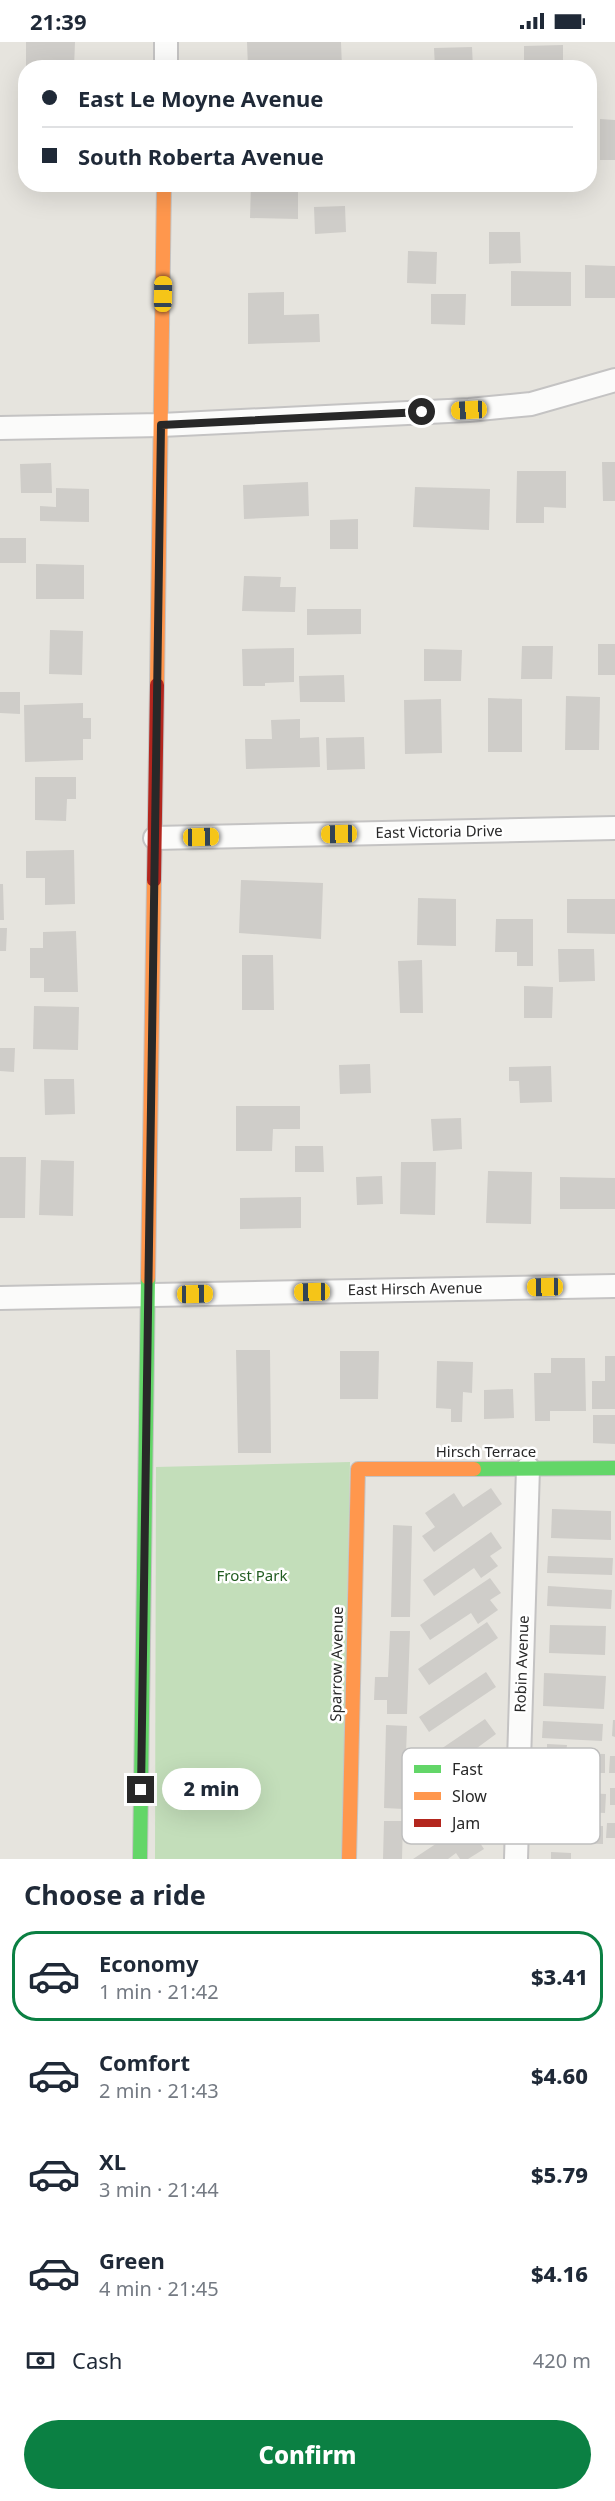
<!DOCTYPE html>
<html lang="en">
<head>
<meta charset="utf-8">
<style>
  body { margin:0; font-family:"Noto Sans",sans-serif; background:#f2f2f3; color:#1f2937; height:100vh; display:flex; flex-direction:column; font-size:22px; white-space:nowrap }
  * { box-sizing:border-box; margin:0 }
  p { font-size:20px; color:#747a83 }
  .icon { flex:none; width:33px; height:33px; fill:none; stroke:currentColor; stroke-width:2; stroke-linecap:round; stroke-linejoin:round }
  .map { position:relative; height:1817px; overflow:hidden }
  .sheet { display:flex; flex-direction:column; background:#fff; flex:1 }
  .sheet>* { flex:none }
  .guide { position:absolute; left:18px; top:18px; width:579px; height:132px; border-radius:24px; box-shadow:0 6px 24px #0002; display:grid; align-content:center; height:132px; padding:0 24px; background:#fff }
  .end { position:absolute; width:27px; height:27px; margin:-14px; border:8px solid #282828; background:#fff; box-shadow:0 0 0 3px #fff }
  .from { border-radius:50% }
  .bubble { position:absolute; height:42px; border-radius:21px; background:#fff; box-shadow:0 6px 24px #0002; font-size:20px; font-weight:800; line-height:42px; text-align:center }
  .car { position:absolute; width:18px; height:36px; margin:-18px -9px; border-radius:8px; box-shadow:0 0 4px 2px #0007; background:linear-gradient(#f5c518 24%,#345 0 40%,#f5c518 0 76%,#345 0 86%,#f5c518 0) }
  .guide b { display:flex; align-items:center; gap:21px; height:57px; font-size:22px }
  .guide b+b { border-top:2px solid #e0e1e3 }
  .guide i { width:15px; height:15px; background:#1f2937 }
  ul { padding:0; list-style:none }
  li { display:flex; align-items:center; gap:18px; height:90px; margin:0 12px 9px; padding:0 12px; border:3px solid transparent; border-radius:24px }
  li div { flex:1 }
  li b { display:block; font-size:22px }
  li em { font-style:normal; font-weight:800 }
  li.selected { border-color:#0b8043 }
  li>.icon { width:54px; height:54px; stroke-width:1.5 }
  h2 { padding:0 24px; font-size:27px; line-height:72px }
  .pay { display:flex; align-items:center; gap:15px; height:66px; padding:0 24px; font-size:22px }
  .pay p { margin-inline-start:auto }
  .action { display:flex; gap:12px; margin-top:auto; padding:12px 24px }
  .action a { flex:1; height:69px; border-radius:36px; background:#0b8043; color:#fff; font-size:24px; font-weight:800; line-height:69px; text-align:center }
  .status { display:flex; justify-content:space-between; align-items:center; height:42px; padding:0 30px; background:#fff; direction:ltr }
  .status svg { height:16px; fill:currentColor }
  .map>svg:first-child { display:block }
  .green { fill:#c3deba }
  .building { fill:#cfcdc9 }
  .lines { fill:none; stroke-linecap:round; stroke-linejoin:round }
  .street-casing { stroke:#c4c3c3; stroke-width:26 }
  .fast-casing { stroke:#c4c3c3; stroke-width:16 }
  .slow-casing { stroke:#c4c3c3; stroke-width:16 }
  .jam-casing { stroke:#c4c3c3; stroke-width:16 }
  .street { stroke:#fbfbfa; stroke-width:22 }
  .fast { stroke:#63d668; stroke-width:14 }
  .slow { stroke:#ff974d; stroke-width:14 }
  .jam { stroke:#b3261e; stroke-width:14 }
  .route { stroke:#282828; stroke-width:8 }
  .labels { text-anchor:middle; stroke-width:5; stroke-linejoin:round; paint-order:stroke }
  .street-label { font-size:15px; fill:#282828; stroke:#fff }
  .park-label { font-size:15px; fill:#225c21; stroke:#fff }
  .key { fill:#fff; stroke:#bebebe; stroke-width:1.5 }
  .key-label { font-size:16px; fill:#282828 }
</style>
</head>
<body>
<div class="status"><b>21:39</b><svg viewBox="0 0 49 12"><path d="M0 12V9h3v3zM5 12V6h3v6zM10 12V3h3v9zM15 12V0h3v12zM26 1h20v11H26zM47 4h2v5h-2z"/></svg></div>
<div class="map">
<svg width="615" height="1817" viewBox="0 0 615 1817">
  <rect width="100%" height="100%" fill="#e6e4de"/>
  <path class="green" d="M 350,1420 L 342,1817 L 155,1817 L 156,1425 Z"/>
  <path class="building" d="M 26,0 L 75,0 L 74,26 L 26,26 Z
    M 247,0 L 341,0 L 342,26 L 248,26 Z
    M 563,3 L 563,26 L 524,26 L 524,4 Z
    M 472,5 L 473,26 L 435,26 L 434,6 Z
    M 600,77 L 615,78 L 615,118 L 600,118 Z
    M 251,142 L 298,142 L 298,177 L 250,176 Z
    M 345,164 L 346,190 L 315,192 L 314,165 Z
    M 489,190 L 520,190 L 521,221 L 489,222 Z
    M 408,209 L 437,210 L 436,242 L 407,241 Z
    M 585,223 L 615,224 L 615,256 L 585,256 Z
    M 511,229 L 571,230 L 571,264 L 511,264 Z
    M 284,250 L 284,273 L 319,272 L 320,300 L 248,302 L 248,251 Z
    M 431,252 L 466,252 L 465,283 L 431,282 Z
    M 602,420 L 615,420 L 615,459 L 603,459 Z
    M 51,421 L 52,451 L 21,451 L 20,422 Z
    M 517,429 L 566,429 L 566,466 L 544,465 L 544,481 L 516,481 Z
    M 308,440 L 309,474 L 244,477 L 243,443 Z
    M 415,445 L 490,447 L 489,488 L 413,485 Z
    M 56,446 L 89,447 L 89,480 L 40,479 L 40,464 L 56,465 Z
    M 358,477 L 358,507 L 330,507 L 330,478 Z
    M 0,496 L 26,496 L 26,521 L 0,521 Z
    M 36,522 L 84,523 L 84,557 L 36,557 Z
    M 244,534 L 281,535 L 280,545 L 296,545 L 295,570 L 242,569 Z
    M 307,567 L 361,567 L 361,592 L 307,593 Z
    M 50,588 L 83,589 L 82,633 L 49,632 Z
    M 598,602 L 615,602 L 615,633 L 598,633 Z
    M 522,604 L 553,604 L 552,637 L 521,637 Z
    M 294,606 L 294,640 L 265,641 L 265,644 L 243,644 L 242,607 Z
    M 424,607 L 462,608 L 461,639 L 424,639 Z
    M 344,633 L 345,660 L 300,660 L 299,634 Z
    M 0,650 L 20,650 L 20,672 L 0,671 Z
    M 566,654 L 600,655 L 599,708 L 565,708 Z
    M 488,656 L 522,657 L 522,710 L 488,710 Z
    M 441,657 L 442,711 L 405,712 L 404,658 Z
    M 83,661 L 83,676 L 91,676 L 91,697 L 83,697 L 83,718 L 25,720 L 24,663 Z
    M 300,677 L 300,696 L 319,695 L 320,725 L 246,727 L 245,697 L 272,697 L 271,678 Z
    M 364,695 L 365,727 L 327,728 L 326,696 Z
    M 35,735 L 76,735 L 76,757 L 67,757 L 66,779 L 35,778 Z
    M 74,808 L 75,862 L 45,863 L 45,836 L 26,836 L 26,809 Z
    M 241,838 L 323,841 L 321,897 L 239,891 Z
    M 0,842 L 3,842 L 4,878 L 0,878 Z
    M 418,856 L 456,857 L 456,904 L 417,903 Z
    M 567,857 L 615,857 L 615,892 L 567,891 Z
    M 496,877 L 533,877 L 533,924 L 517,924 L 517,910 L 495,910 Z
    M 0,886 L 7,886 L 6,909 L 0,909 Z
    M 76,889 L 78,950 L 44,950 L 44,936 L 30,936 L 30,906 L 43,906 L 43,890 Z
    M 558,907 L 594,907 L 595,939 L 559,940 Z
    M 242,913 L 273,913 L 274,968 L 242,968 Z
    M 422,918 L 423,971 L 400,971 L 398,919 Z
    M 524,944 L 553,945 L 552,976 L 524,976 Z
    M 34,964 L 79,965 L 78,1008 L 33,1007 Z
    M 0,1006 L 15,1006 L 14,1030 L 0,1029 Z
    M 370,1022 L 371,1051 L 340,1052 L 339,1023 Z
    M 551,1024 L 552,1060 L 520,1061 L 519,1039 L 509,1039 L 509,1025 Z
    M 44,1037 L 74,1037 L 75,1072 L 45,1073 Z
    M 236,1064 L 300,1064 L 300,1087 L 273,1087 L 272,1109 L 236,1109 Z
    M 461,1076 L 462,1107 L 433,1109 L 431,1077 Z
    M 295,1104 L 323,1104 L 324,1130 L 295,1130 Z
    M 0,1115 L 26,1115 L 25,1176 L 0,1176 Z
    M 41,1118 L 74,1119 L 73,1174 L 39,1173 Z
    M 401,1120 L 436,1120 L 435,1173 L 400,1172 Z
    M 488,1129 L 532,1130 L 531,1182 L 486,1181 Z
    M 382,1134 L 383,1162 L 357,1163 L 356,1135 Z
    M 560,1135 L 615,1136 L 615,1167 L 560,1167 Z
    M 301,1155 L 301,1186 L 240,1187 L 240,1156 Z
    M 236,1308 L 270,1308 L 271,1411 L 238,1411 Z
    M 340,1309 L 379,1309 L 378,1357 L 340,1357 Z
    M 605,1314 L 615,1314 L 615,1367 L 592,1367 L 592,1339 L 605,1339 Z
    M 551,1316 L 585,1316 L 586,1369 L 550,1369 L 550,1379 L 535,1379 L 534,1331 L 551,1331 Z
    M 437,1319 L 473,1320 L 472,1351 L 463,1350 L 462,1380 L 451,1380 L 451,1367 L 436,1366 Z
    M 513,1347 L 514,1376 L 484,1377 L 484,1348 Z
    M 593,1373 L 615,1373 L 615,1402 L 593,1401 Z
    M 491,1446 L 502,1462 L 434,1510 L 422,1494 L 435,1485 L 425,1471 L 454,1451 L 463,1465 Z
    M 552,1467 L 611,1469 L 611,1498 L 551,1496 Z
    M 393,1483 L 412,1484 L 410,1575 L 391,1575 Z
    M 491,1490 L 502,1506 L 490,1514 L 498,1524 L 481,1536 L 474,1526 L 434,1554 L 423,1538 Z
    M 548,1514 L 613,1516 L 612,1533 L 547,1531 Z
    M 490,1536 L 501,1551 L 490,1558 L 498,1568 L 478,1582 L 471,1571 L 430,1598 L 420,1583 Z
    M 548,1544 L 612,1548 L 611,1567 L 547,1564 Z
    M 487,1580 L 498,1596 L 429,1643 L 418,1627 Z
    M 550,1583 L 606,1584 L 605,1613 L 549,1611 Z
    M 390,1589 L 410,1589 L 407,1672 L 387,1672 L 387,1658 L 374,1658 L 375,1635 L 388,1635 Z
    M 486,1630 L 496,1645 L 429,1690 L 419,1675 Z
    M 544,1631 L 606,1634 L 604,1667 L 543,1664 Z
    M 485,1677 L 496,1692 L 477,1706 L 483,1714 L 463,1728 L 457,1719 L 427,1740 L 416,1724 Z
    M 613,1678 L 615,1678 L 615,1695 L 612,1694 Z
    M 543,1679 L 603,1682 L 602,1699 L 542,1696 Z
    M 386,1683 L 407,1684 L 404,1767 L 384,1766 Z
    M 547,1702 L 567,1703 L 566,1711 L 605,1712 L 605,1731 L 541,1731 L 541,1711 L 547,1711 Z
    M 610,1714 L 615,1714 L 615,1731 L 609,1731 Z
    M 610,1746 L 615,1746 L 615,1763 L 610,1763 Z
    M 540,1749 L 606,1752 L 605,1771 L 539,1768 Z
    M 481,1772 L 492,1788 L 483,1794 L 485,1798 L 480,1801 L 484,1807 L 468,1817 L 460,1817 L 456,1811 L 448,1817 L 413,1817 Z
    M 384,1779 L 403,1779 L 402,1817 L 383,1817 Z
    M 607,1781 L 615,1781 L 615,1796 L 606,1796 Z
    M 539,1782 L 603,1784 L 603,1802 L 539,1800 Z
    M 551,1810 L 571,1811 L 571,1817 L 551,1817 Z"/>
  <g class="lines">
    <g class="street-casing">
      <path id="street" d="M 166,26 L 166,0
        M 0,386 L 161,383 L 469,368 L 531,362 L 615,338
        M 155,796 L 615,786
        M 0,1256 L 615,1244
        M 516,1817 L 528,1426"/>
    </g>
    <g class="fast-casing">
      <path id="fast" d="M 474,1427 L 615,1426
        M 140,1817 L 148,1236"/>
    </g>
    <g class="slow-casing">
      <path id="slow" d="M 157,643 L 164,142
        M 148,1236 L 154,838
        M 349,1817 L 358,1427 L 474,1427"/>
    </g>
    <g class="jam-casing">
      <path id="jam" d="M 154,838 L 157,643"/>
    </g>
    <use href="#street" class="street"/>
    <use href="#fast" class="fast"/>
    <use href="#slow" class="slow"/>
    <use href="#jam" class="jam"/>
  </g>
  <g class="lines">
    <path class="route" d="M 141,1748 L 161,383 L 422,370"/>
  </g>
  <g class="labels">
    <g class="street-label">
      <text transform="translate(439 790) rotate(-1)" y="5">East Victoria Drive</text>
      <text transform="translate(415 1247) rotate(-1)" y="5">East Hirsch Avenue</text>
      <text x="486" y="1415">Hirsch Terrace</text>
      <text transform="translate(337 1622) rotate(-89)" y="5">Sparrow Avenue</text>
      <text transform="translate(522 1622) rotate(-88)" y="5">Robin Avenue</text>
    </g>
    <g class="park-label">
      <text x="252" y="1539">Frost Park</text>
    </g>
  </g>
  <rect x="402" y="1706" width="198" height="96" rx="9" class="key"/>
  <rect x="414" y="1723" width="27" height="8" fill="#63d668"/>
  <rect x="414" y="1750" width="27" height="8" fill="#ff974d"/>
  <rect x="414" y="1777" width="27" height="8" fill="#b3261e"/>
  <g class="key-label">
    <text x="452" y="1733">Fast</text>
    <text x="452" y="1760">Slow</text>
    <text x="452" y="1787">Jam</text>
  </g>
</svg>
<i class="end from" style="left:422px;top:370px"></i>
<i class="end" style="left:141px;top:1748px"></i>
<div class="bubble" style="left:162px;top:1726px;width:99px">2 min</div>
<i class="car" style="left:163px;top:252px;rotate:1deg"></i>
<i class="car" style="left:469px;top:368px;rotate:267deg"></i>
<i class="car" style="left:339px;top:792px;rotate:269deg"></i>
<i class="car" style="left:201px;top:795px;rotate:89deg"></i>
<i class="car" style="left:545px;top:1245px;rotate:269deg"></i>
<i class="car" style="left:312px;top:1250px;rotate:269deg"></i>
<i class="car" style="left:195px;top:1252px;rotate:89deg"></i>
<div class="guide">
<b><i class="from"></i>East Le Moyne Avenue</b>
<b><i></i>South Roberta Avenue</b>
</div>
</div>
<section class="sheet">
<h2>Choose a ride</h2>
<ul>
<li class="selected"><svg class="icon" aria-label="car" viewBox="0 0 24 24"><path d="M5 17H2v-5l4-1 3-4h7l3 4 3 1v5h-3M9 17h6M6 11h13"/><circle cx="7" cy="17" r="2"/><circle cx="17" cy="17" r="2"/></svg><div><b>Economy</b><p>1 min · 21:42</p></div><em>$3.41</em></li>
<li><svg class="icon" aria-label="car" viewBox="0 0 24 24"><path d="M5 17H2v-5l4-1 3-4h7l3 4 3 1v5h-3M9 17h6M6 11h13"/><circle cx="7" cy="17" r="2"/><circle cx="17" cy="17" r="2"/></svg><div><b>Comfort</b><p>2 min · 21:43</p></div><em>$4.60</em></li>
<li><svg class="icon" aria-label="car" viewBox="0 0 24 24"><path d="M5 17H2v-5l4-1 3-4h7l3 4 3 1v5h-3M9 17h6M6 11h13"/><circle cx="7" cy="17" r="2"/><circle cx="17" cy="17" r="2"/></svg><div><b>XL</b><p>3 min · 21:44</p></div><em>$5.79</em></li>
<li><svg class="icon" aria-label="car" viewBox="0 0 24 24"><path d="M5 17H2v-5l4-1 3-4h7l3 4 3 1v5h-3M9 17h6M6 11h13"/><circle cx="7" cy="17" r="2"/><circle cx="17" cy="17" r="2"/></svg><div><b>Green</b><p>4 min · 21:45</p></div><em>$4.16</em></li>
</ul>
<div class="pay"><svg class="icon" aria-label="cash" viewBox="0 0 24 24"><path d="M3 7h18v10H3z"/><circle cx="12" cy="12" r="2"/></svg>Cash<p>420 m</p></div>
<div class="action"><a>Confirm</a></div>
</section>
</body>
</html>
